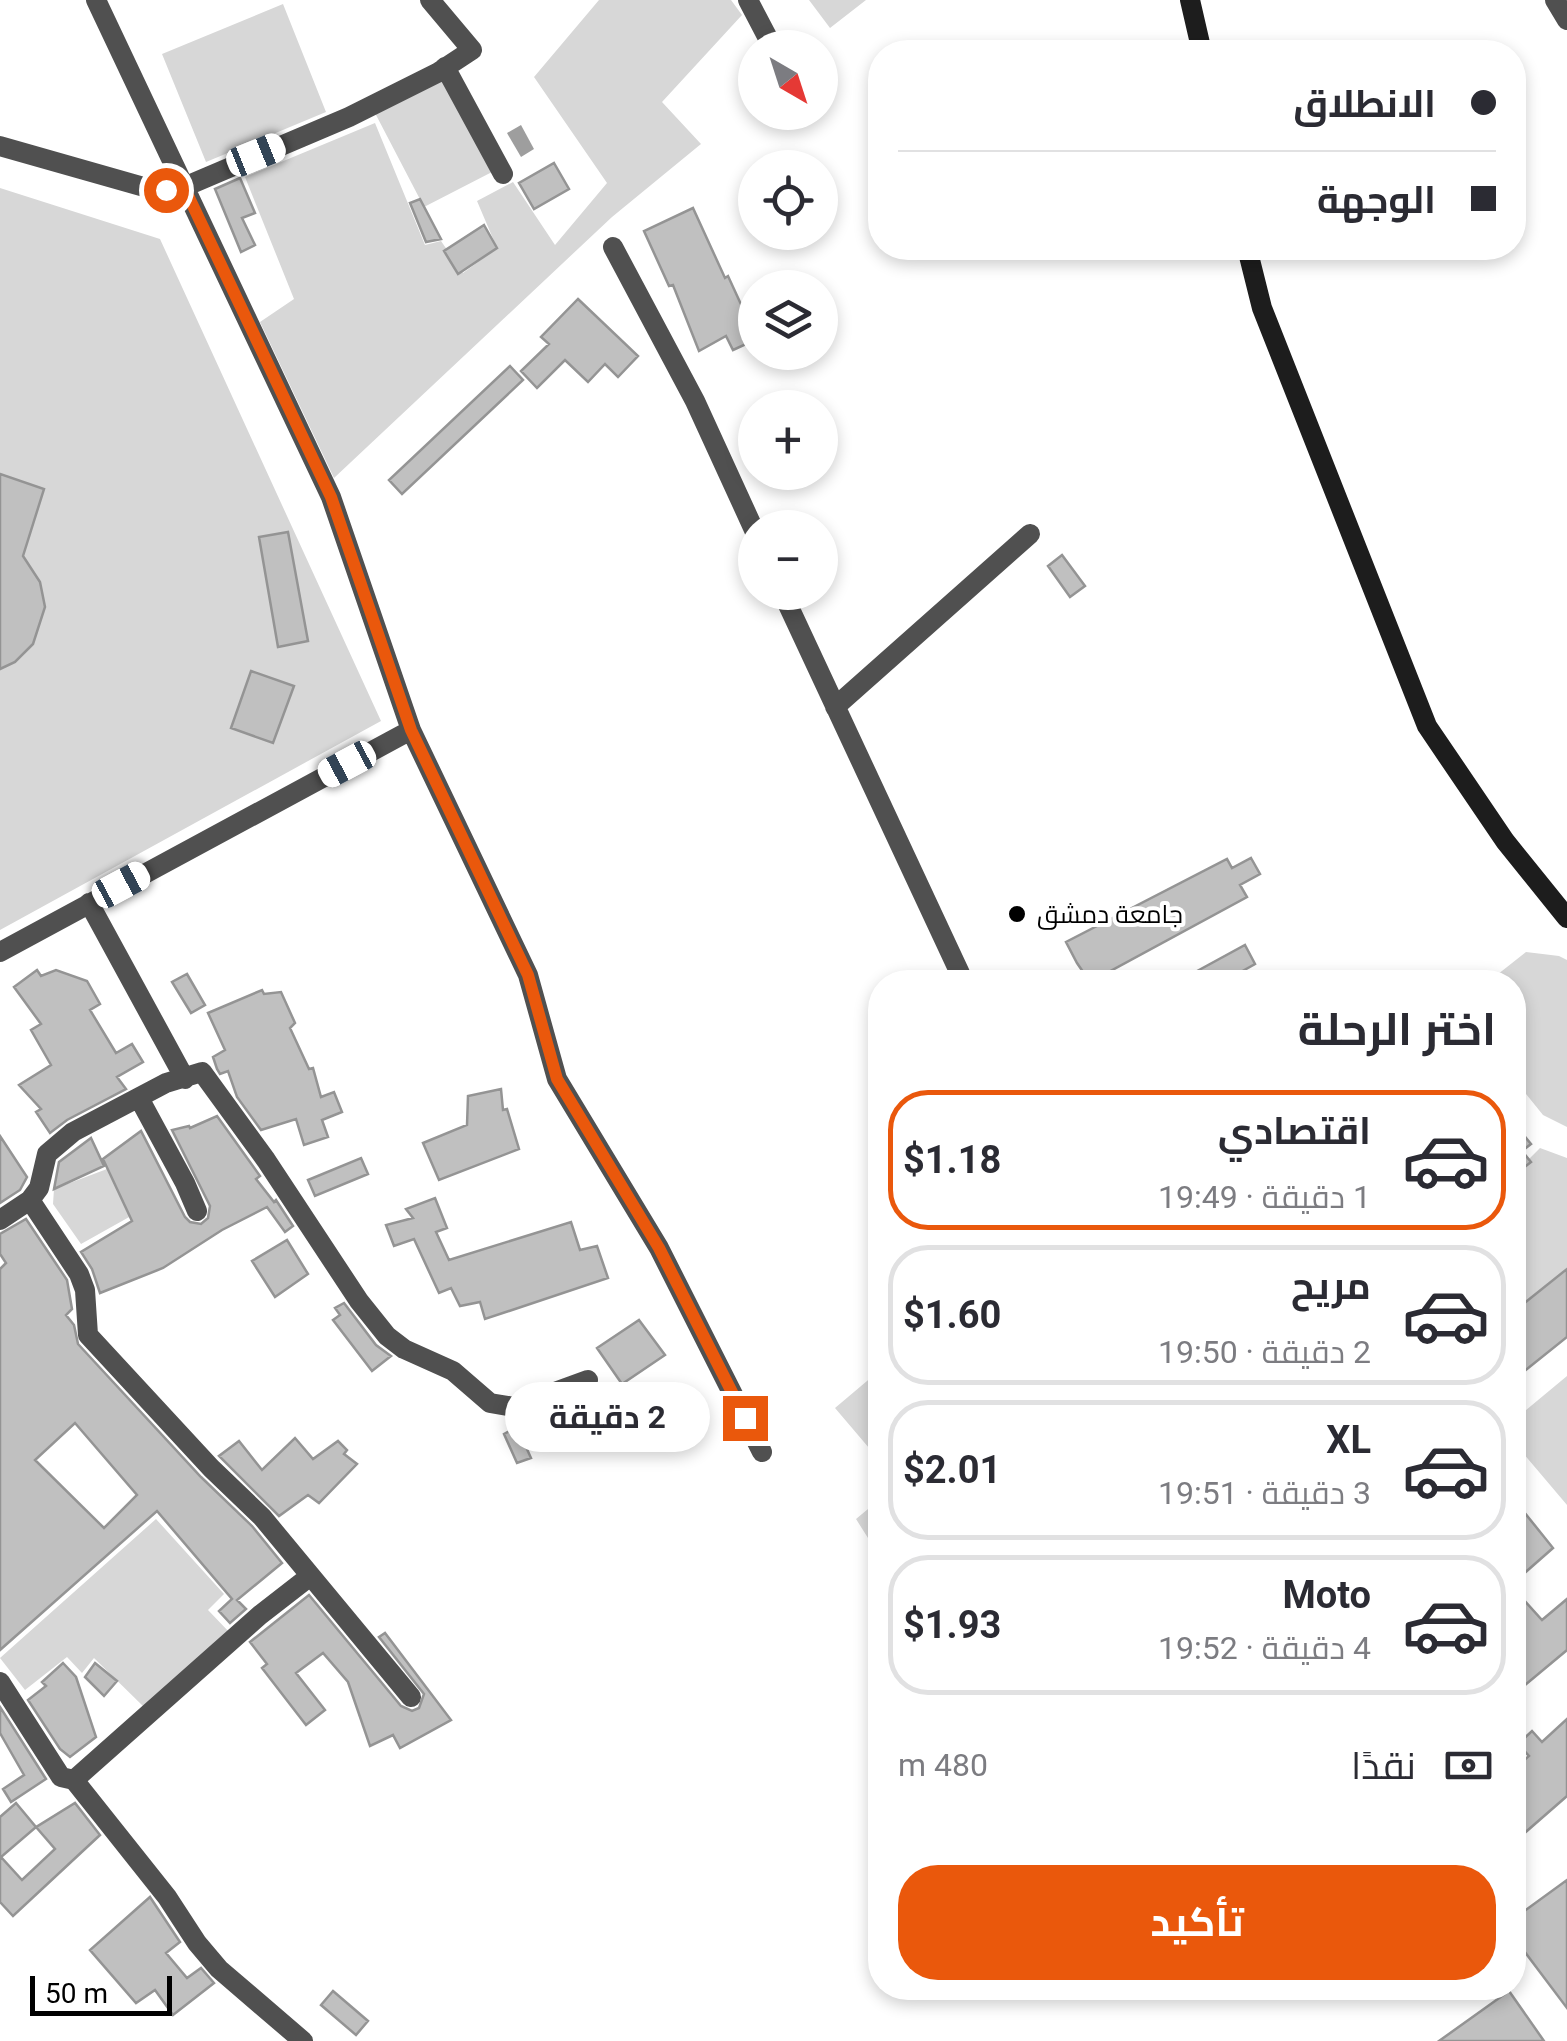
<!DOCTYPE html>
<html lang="ar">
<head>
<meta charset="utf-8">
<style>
  body { margin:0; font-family:Roboto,Cairo,sans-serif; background:#f7f7f7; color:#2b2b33; direction:rtl; height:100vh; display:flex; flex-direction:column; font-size:38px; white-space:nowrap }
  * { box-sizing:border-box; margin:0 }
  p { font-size:32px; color:#7c7c81 }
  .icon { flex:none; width:55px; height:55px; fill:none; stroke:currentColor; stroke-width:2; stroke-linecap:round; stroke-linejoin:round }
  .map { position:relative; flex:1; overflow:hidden; direction:ltr }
  .sheet { position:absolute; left:868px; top:970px; width:658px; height:1030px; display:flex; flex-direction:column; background:#fff; border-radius:40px; box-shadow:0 5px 15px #0003; direction:rtl }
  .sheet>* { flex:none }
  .hud { position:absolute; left:868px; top:40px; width:658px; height:220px; border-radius:40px; box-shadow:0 5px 15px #0003; direction:rtl; display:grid; align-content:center; height:220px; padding:0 30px; background:#fff }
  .needle { width:65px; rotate:141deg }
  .tools { position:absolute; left:738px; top:30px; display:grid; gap:20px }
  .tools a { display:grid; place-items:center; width:100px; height:100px; border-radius:50%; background:#fff; box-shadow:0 5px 15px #0003; font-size:50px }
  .scale { position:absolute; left:30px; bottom:25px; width:142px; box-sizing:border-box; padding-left:10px; border:5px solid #000; border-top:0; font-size:28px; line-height:35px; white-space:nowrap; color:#000; -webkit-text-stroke:8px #fff; paint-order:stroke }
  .end { position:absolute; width:45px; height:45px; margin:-22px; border:12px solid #ea580c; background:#fff; box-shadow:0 0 0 5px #fff }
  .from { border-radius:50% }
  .bubble { position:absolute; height:70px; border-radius:35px; background:#fff; box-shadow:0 5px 15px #0003; font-size:32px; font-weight:700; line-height:70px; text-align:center; direction:rtl }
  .car { position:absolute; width:30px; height:60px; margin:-30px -15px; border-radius:12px; box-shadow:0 0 8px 2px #0007; background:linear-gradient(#fff 24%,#345 0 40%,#fff 0 76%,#345 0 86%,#fff 0) }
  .hud b { display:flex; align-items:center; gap:35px; height:95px; font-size:38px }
  .hud b+b { border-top:2px solid #e1e1e2 }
  .hud i { width:25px; height:25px; background:#2b2b33 }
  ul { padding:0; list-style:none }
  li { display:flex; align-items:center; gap:30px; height:140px; margin:0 20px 15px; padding:0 10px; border:5px solid #e1e1e2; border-radius:40px }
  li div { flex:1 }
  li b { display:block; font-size:38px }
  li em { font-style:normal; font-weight:700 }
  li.selected { border-color:#ea580c }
  li>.icon { width:90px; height:90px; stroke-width:1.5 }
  h2 { padding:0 30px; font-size:45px; line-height:120px }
  .pay { display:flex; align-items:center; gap:25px; height:110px; padding:0 30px; font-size:38px }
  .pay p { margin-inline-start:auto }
  .action { display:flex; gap:20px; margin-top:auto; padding:20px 30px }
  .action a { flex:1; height:115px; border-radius:40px; background:#ea580c; color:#fff; font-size:40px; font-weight:700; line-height:115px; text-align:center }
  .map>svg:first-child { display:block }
  .green { fill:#d7d7d7 }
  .water { fill:#9e9e9e }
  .building { fill:#c0c0c0; stroke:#949494; stroke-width:2.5; fill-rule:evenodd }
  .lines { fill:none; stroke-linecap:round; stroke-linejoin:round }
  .street { stroke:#505050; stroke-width:20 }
  .secondary { stroke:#1d1d1d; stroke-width:20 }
  .route { stroke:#ea580c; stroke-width:12 }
  .poi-dot { fill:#000; stroke:#fff; stroke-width:4 }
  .labels { text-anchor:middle; stroke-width:8; stroke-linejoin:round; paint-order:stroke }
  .poi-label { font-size:25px; fill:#000; stroke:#fff; text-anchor:start }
</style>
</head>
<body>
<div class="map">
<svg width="1567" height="2041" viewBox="0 0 1567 2041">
  <rect width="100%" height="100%" fill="#fff"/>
  <path class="green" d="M 599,0 L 731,0 L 742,15 L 662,102 L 701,144 L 612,217 L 334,478 L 260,322 L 294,299 L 245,177 L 375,123 L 425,245 L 441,241 L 463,273 L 497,248 L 477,201 L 513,182 L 555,245 L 607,183 L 534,77 Z
    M 809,0 L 866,0 L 830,28 Z
    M 283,4 L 326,112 L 206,162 L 162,54 Z
    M 444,76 L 492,172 L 424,207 L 375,113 Z
    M 0,188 L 160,239 L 381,721 L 0,930 Z
    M 1526,952 L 1559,956 L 1567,960 L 1567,1127 L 1543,1115 L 1513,1078 L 1512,982 L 1488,982 Z
    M 1540,1148 L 1567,1158 L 1567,1269 L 1513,1313 L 1513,1177 L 1531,1162 L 1529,1159 Z
    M 107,1169 L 131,1216 L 81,1244 L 53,1204 L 54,1189 Z
    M 880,1370 L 880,1451 L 875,1455 L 835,1408 Z
    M 1567,1376 L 1567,1505 L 1512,1440 L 1513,1421 Z
    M 880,1499 L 880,1557 L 856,1519 Z
    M 156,1519 L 224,1594 L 208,1610 L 230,1633 L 146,1709 L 94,1658 L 82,1673 L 67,1657 L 25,1690 L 0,1658 Z"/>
  <path class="water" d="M 521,125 L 534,149 L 521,157 L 507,133 Z"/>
  <path class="building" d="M 554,163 L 569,189 L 534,209 L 519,183 Z
    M 240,178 L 255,213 L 242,218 L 255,245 L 241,252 L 215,189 Z
    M 420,199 L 441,239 L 426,242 L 410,203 Z
    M 693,208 L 725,278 L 728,276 L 745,313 L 755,308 L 755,340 L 733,350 L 726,336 L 699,351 L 673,285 L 669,286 L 644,231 Z
    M 484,225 L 497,248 L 458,274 L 444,251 Z
    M 578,299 L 638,356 L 618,377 L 605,364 L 588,382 L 565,360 L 537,388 L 521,371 L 549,344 L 541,337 Z
    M 510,366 L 523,380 L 402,494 L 389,480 Z
    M 0,474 L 44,489 L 23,556 L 40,582 L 45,607 L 33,644 L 15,662 L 0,669 Z
    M 288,532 L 308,641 L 278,647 L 259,537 Z
    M 1062,555 L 1085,586 L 1070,597 L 1048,566 Z
    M 251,671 L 294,686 L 273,743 L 231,728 Z
    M 1251,858 L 1260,874 L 1240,885 L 1247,897 L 1090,982 L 1077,963 L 1066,942 L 1227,859 L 1232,868 Z
    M 1245,945 L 1255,964 L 1223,982 L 1177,982 Z
    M 37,970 L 41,976 L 56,970 L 87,981 L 100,1004 L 90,1010 L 116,1053 L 132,1044 L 143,1062 L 117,1077 L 126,1089 L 67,1120 L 50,1133 L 36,1112 L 41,1109 L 19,1085 L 51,1065 L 31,1030 L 41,1024 L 14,987 Z
    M 187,974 L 205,1005 L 191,1013 L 172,982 Z
    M 262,990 L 264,994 L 281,992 L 295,1023 L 290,1028 L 309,1069 L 313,1068 L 321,1097 L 334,1092 L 342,1112 L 322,1120 L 328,1137 L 304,1145 L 296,1119 L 261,1130 L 237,1097 L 228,1071 L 220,1074 L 217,1069 L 213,1057 L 225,1050 L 208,1013 Z
    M 501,1089 L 503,1110 L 507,1109 L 519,1149 L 439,1180 L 423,1143 L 467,1125 L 468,1096 Z
    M 217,1116 L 260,1176 L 256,1179 L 274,1202 L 276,1200 L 293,1226 L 285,1232 L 267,1207 L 222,1230 L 163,1268 L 100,1293 L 92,1269 L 81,1252 L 132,1221 L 103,1159 L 141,1131 L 185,1217 L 190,1222 L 201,1224 L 208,1218 L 210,1206 L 172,1130 L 189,1126 L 190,1128 Z
    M 1512,1121 L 1531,1144 L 1522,1151 L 1531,1162 L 1512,1177 Z
    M 0,1136 L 27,1177 L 20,1190 L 0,1203 Z
    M 91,1138 L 104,1166 L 54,1189 L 59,1162 Z
    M 361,1158 L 368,1174 L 315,1196 L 308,1180 Z
    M 435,1198 L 447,1228 L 436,1232 L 449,1260 L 571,1222 L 580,1250 L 597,1246 L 608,1278 L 485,1319 L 480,1302 L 460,1306 L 451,1288 L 439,1293 L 414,1239 L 394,1246 L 386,1225 L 413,1218 L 406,1209 Z
    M 26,1219 L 67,1280 L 72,1309 L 66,1315 L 74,1325 L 78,1344 L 201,1477 L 252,1526 L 282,1563 L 237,1600 L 246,1609 L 230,1623 L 219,1611 L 232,1599 L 157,1511 L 0,1650 L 0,1269 L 6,1263 L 0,1254 L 0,1234 ZM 75,1423 L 137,1495 L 104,1528 L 35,1460 Z
    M 287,1240 L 308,1274 L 275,1297 L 252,1261 Z
    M 1567,1269 L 1567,1337 L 1512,1381 L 1512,1313 Z
    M 344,1303 L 376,1345 L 391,1356 L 372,1371 L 333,1320 L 340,1315 L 335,1308 Z
    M 639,1320 L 665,1355 L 622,1384 L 597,1348 Z
    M 517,1427 L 531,1458 L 517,1463 L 504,1434 Z
    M 295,1438 L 313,1459 L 338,1441 L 347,1450 L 344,1454 L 357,1464 L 319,1503 L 308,1495 L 279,1516 L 219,1456 L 239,1441 L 262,1470 Z
    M 1512,1497 L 1553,1548 L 1512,1584 Z
    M 1512,1587 L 1542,1620 L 1567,1599 L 1567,1650 L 1512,1696 Z
    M 309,1595 L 401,1706 L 412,1711 L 419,1708 L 424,1694 L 379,1637 L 385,1633 L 451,1720 L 400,1748 L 393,1735 L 370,1746 L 348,1682 L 323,1653 L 296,1673 L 325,1710 L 306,1725 L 262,1668 L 267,1664 L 250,1642 Z
    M 63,1663 L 76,1677 L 96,1737 L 70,1757 L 60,1749 L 28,1700 L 46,1686 L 42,1682 Z
    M 95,1663 L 117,1681 L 104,1696 L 85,1677 Z
    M 0,1707 L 46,1779 L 11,1802 L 3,1789 L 24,1775 L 0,1733 Z
    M 1567,1719 L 1567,1796 L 1512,1844 L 1512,1771 L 1529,1756 L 1518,1744 L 1532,1731 L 1542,1742 Z
    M 16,1803 L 36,1827 L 75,1803 L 100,1835 L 13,1916 L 0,1902 L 0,1817 ZM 36,1827 L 55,1849 L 22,1880 L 1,1857 Z
    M 1567,1880 L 1567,2008 L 1512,1935 L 1512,1920 Z
    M 150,1897 L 180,1942 L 166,1953 L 187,1978 L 201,1968 L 214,1983 L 173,2015 L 155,1990 L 136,2003 L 90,1950 Z
    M 333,1991 L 368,2021 L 356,2035 L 321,2005 Z
    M 1509,1991 L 1544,2041 L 1439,2041 Z"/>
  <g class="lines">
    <path class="street" d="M 96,0 L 331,497 L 411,730 L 528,975 L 557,1079 L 659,1248 L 762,1452
      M 748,0 L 771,44
      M 1555,0 L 1567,20
      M 445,67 L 503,174
      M 0,146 L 151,189 L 184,187 L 349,117 L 437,73 L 472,50 L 430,0
      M 613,247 L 695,401 L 755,532
      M 782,592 L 964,982
      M 835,707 L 1030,534
      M 89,903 L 185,1079
      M 0,952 L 411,730
      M 139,1098 L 185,1183 L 197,1211
      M 30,1200 L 79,1274 L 85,1290 L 88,1335 L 211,1468 L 262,1517 L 411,1697
      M 0,1220 L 30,1200 L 39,1188 L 47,1154 L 73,1132 L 166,1083 L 202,1072 L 266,1160 L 359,1301 L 387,1336 L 404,1349 L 453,1371 L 490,1403 L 514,1407 L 588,1380
      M 0,1682 L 61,1777 L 74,1780 L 167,1897 L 197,1943 L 219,1969 L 303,2041
      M 74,1780 L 260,1615 L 309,1577"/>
    <path class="secondary" d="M 1190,0 L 1202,52
      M 1247,248 L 1262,308 L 1427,726 L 1505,841 L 1567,918"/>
  </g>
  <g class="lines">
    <path class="route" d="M 166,190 L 184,187 L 331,497 L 411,730 L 528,975 L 557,1079 L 659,1248 L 745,1418"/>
  </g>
  <circle class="poi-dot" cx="1017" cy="914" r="10"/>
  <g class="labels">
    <g class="poi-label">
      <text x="1037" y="923">جامعة دمشق</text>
    </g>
  </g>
</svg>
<div class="tools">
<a><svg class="needle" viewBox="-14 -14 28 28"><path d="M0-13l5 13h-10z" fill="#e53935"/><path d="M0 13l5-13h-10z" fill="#7c7c81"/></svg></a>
<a><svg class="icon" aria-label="locate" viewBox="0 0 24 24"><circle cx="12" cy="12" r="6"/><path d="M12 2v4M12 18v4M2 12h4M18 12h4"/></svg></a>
<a><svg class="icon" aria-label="layers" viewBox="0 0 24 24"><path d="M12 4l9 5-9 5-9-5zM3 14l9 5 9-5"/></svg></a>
<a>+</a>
<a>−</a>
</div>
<div class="scale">50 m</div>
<i class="end from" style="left:166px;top:190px"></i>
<i class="end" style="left:745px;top:1418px"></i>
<div class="bubble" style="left:505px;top:1382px;width:205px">2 دقيقة</div>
<i class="car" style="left:256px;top:155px;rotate:68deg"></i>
<i class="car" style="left:347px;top:764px;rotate:242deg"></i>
<i class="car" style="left:121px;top:885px;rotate:62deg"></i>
<div class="hud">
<b><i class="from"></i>الانطلاق</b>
<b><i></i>الوجهة</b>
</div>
<section class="sheet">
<h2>اختر الرحلة</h2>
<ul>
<li class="selected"><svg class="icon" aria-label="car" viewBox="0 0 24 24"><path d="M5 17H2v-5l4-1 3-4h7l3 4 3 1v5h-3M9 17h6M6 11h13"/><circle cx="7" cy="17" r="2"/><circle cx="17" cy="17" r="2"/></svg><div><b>اقتصادي</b><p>1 دقيقة · 19:49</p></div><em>$1.18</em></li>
<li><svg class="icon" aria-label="car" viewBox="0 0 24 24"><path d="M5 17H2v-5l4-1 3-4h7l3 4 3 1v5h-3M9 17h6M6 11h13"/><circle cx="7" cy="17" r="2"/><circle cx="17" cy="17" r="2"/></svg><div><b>مريح</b><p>2 دقيقة · 19:50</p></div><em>$1.60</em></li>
<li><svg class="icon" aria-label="car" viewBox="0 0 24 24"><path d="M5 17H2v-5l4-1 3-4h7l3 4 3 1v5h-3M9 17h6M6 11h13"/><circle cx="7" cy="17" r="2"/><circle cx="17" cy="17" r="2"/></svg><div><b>XL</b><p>3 دقيقة · 19:51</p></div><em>$2.01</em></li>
<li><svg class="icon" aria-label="car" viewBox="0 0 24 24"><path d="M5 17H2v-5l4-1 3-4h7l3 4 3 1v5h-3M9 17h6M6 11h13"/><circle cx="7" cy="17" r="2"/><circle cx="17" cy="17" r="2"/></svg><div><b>Moto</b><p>4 دقيقة · 19:52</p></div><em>$1.93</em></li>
</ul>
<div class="pay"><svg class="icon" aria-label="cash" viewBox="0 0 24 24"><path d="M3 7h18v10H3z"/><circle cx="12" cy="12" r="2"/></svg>نقدًا<p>480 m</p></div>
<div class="action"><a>تأكيد</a></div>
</section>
</div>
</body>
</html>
